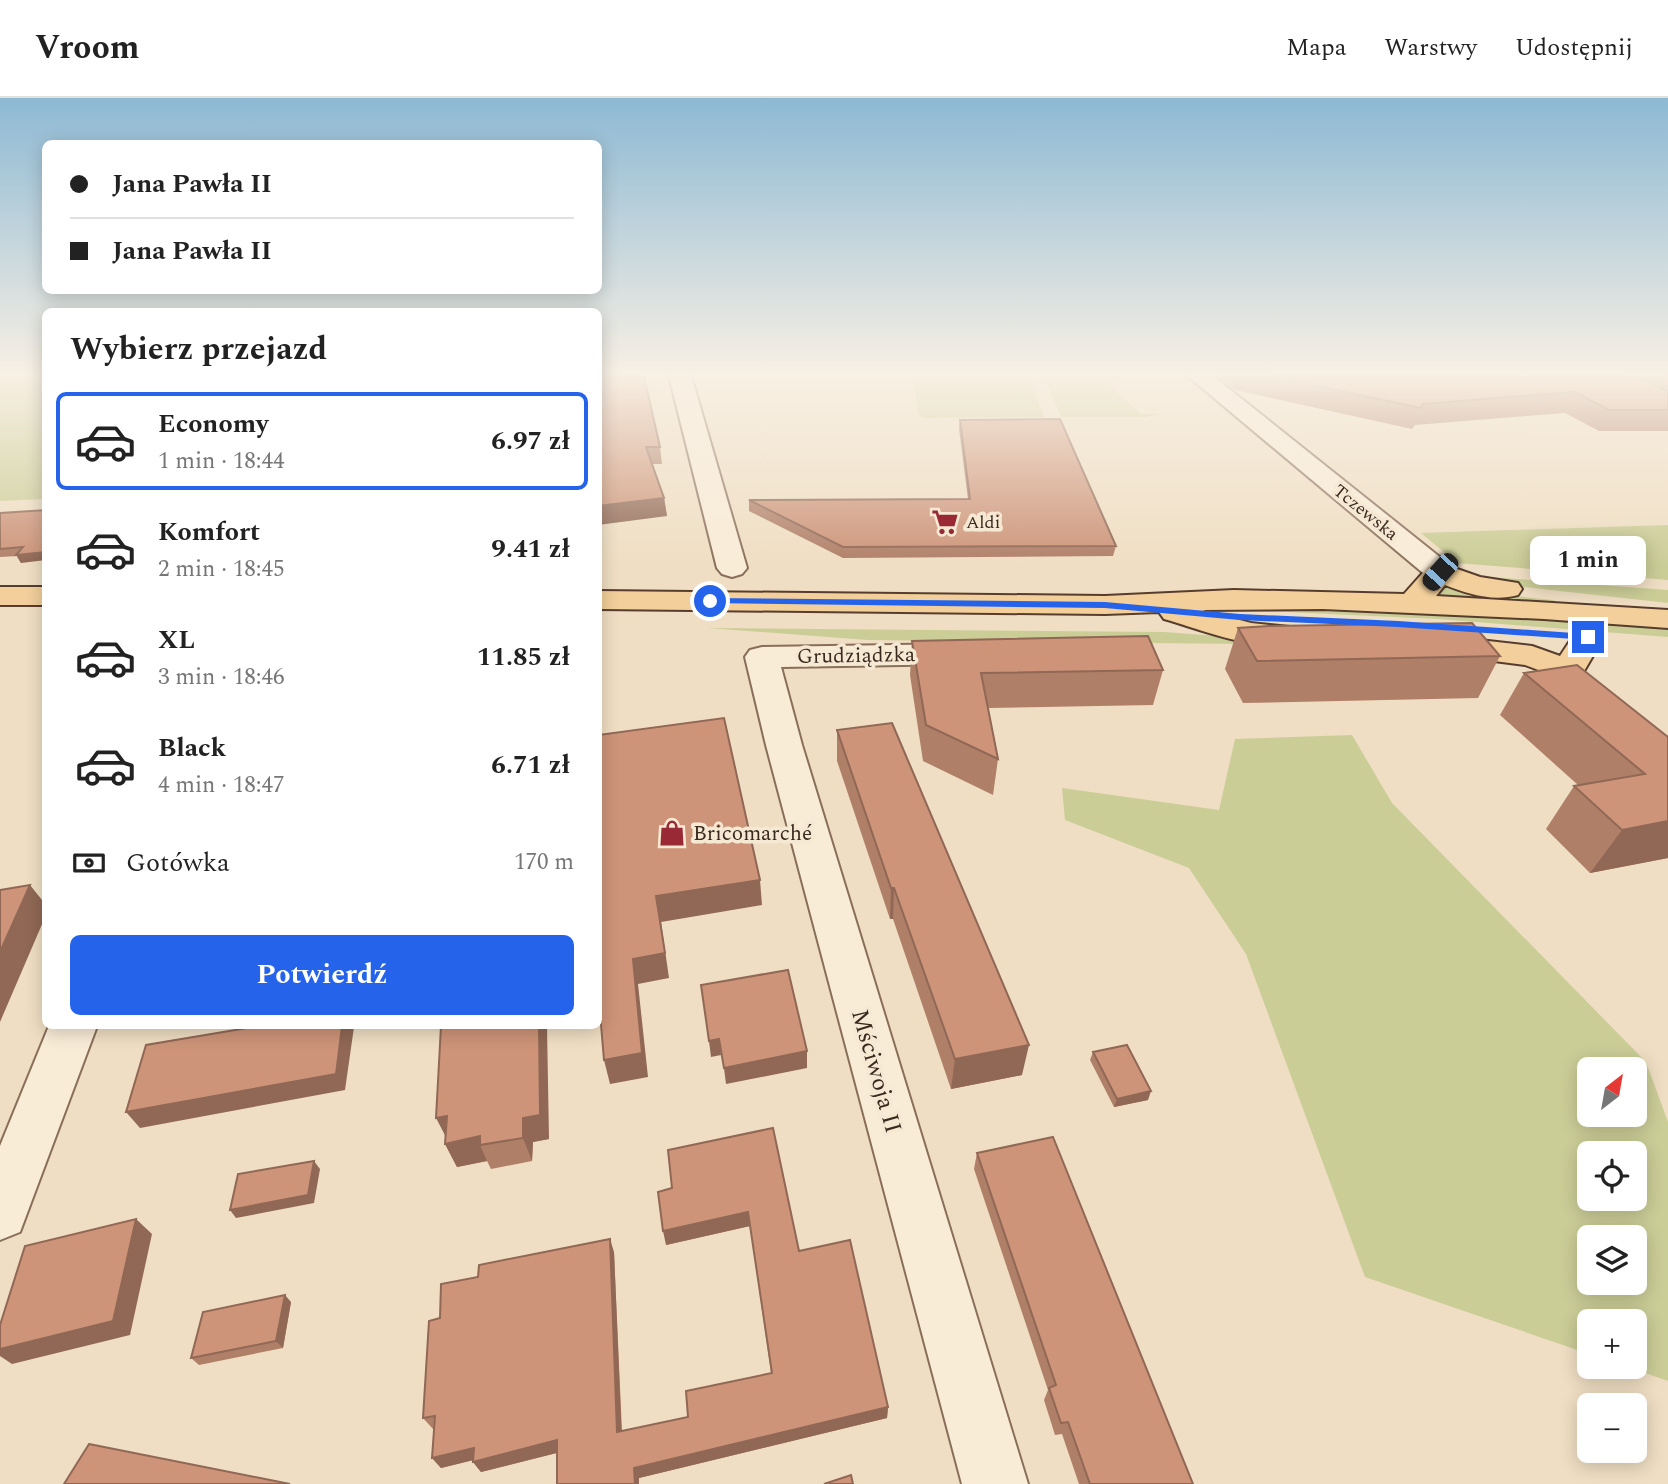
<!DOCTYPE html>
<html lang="pl">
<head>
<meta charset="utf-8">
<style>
  body { margin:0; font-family:Spectral,serif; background:#f2f2f2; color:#222; height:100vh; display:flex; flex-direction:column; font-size:26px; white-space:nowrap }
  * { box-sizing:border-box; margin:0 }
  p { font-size:23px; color:#767676 }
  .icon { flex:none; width:38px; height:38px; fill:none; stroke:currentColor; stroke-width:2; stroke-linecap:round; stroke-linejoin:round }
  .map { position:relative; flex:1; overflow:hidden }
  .details { position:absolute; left:42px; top:210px; width:560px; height:721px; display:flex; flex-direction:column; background:#fff; border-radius:10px; box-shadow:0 4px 18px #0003 }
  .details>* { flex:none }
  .top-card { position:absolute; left:42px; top:42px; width:560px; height:154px; border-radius:10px; box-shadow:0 4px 18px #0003; display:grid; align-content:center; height:154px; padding:0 28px; background:#fff }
  .needle { width:46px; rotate:31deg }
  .controls { position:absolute; left:1577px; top:959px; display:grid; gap:14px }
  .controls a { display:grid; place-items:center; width:70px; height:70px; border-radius:10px; background:#fff; box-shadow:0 4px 18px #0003; font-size:35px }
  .end { position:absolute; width:32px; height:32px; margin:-16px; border:9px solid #2563eb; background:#fff; box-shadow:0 0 0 4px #fff }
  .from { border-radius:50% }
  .bubble { position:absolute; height:49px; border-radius:10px; background:#fff; box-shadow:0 4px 18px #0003; font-size:23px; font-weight:700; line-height:49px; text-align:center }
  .car { position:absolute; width:21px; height:42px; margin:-21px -10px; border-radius:9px; box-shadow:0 0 5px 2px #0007; background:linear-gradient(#222 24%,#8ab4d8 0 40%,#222 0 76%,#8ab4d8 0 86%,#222 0) }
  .top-card b { display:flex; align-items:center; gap:24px; height:66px; font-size:26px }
  .top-card b+b { border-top:2px solid #e0e0e0 }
  .top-card i { width:18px; height:18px; background:#222 }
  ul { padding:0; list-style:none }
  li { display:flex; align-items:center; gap:21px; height:98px; margin:0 14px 10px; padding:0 14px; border:4px solid transparent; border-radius:10px }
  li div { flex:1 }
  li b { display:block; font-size:26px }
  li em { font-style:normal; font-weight:700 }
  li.on { border-color:#2563eb }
  li>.icon { width:63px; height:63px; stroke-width:1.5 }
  h2 { padding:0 28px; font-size:32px; line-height:84px }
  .pay { display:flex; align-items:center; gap:18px; height:77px; padding:0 28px; font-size:26px }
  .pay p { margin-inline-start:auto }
  .action { display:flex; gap:14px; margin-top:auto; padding:14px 28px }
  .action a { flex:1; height:80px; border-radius:10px; background:#2563eb; color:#fff; font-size:28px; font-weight:700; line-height:80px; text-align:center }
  header { display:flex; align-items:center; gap:42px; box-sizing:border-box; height:98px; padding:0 35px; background:#fff; border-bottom:2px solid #e0e0e0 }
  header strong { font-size:33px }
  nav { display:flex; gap:38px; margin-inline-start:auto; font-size:24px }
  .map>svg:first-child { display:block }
  .green { fill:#cbcd97; fill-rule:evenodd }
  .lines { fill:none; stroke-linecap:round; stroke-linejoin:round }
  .minor-casing { stroke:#896f5a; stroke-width:4 }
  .major-casing { stroke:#573d2e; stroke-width:4 }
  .minor { fill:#f9ecd7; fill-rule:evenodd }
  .major { fill:#f2cf9b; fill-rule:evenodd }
  .wall { fill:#b07f68 }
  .shaded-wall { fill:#906855 }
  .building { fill:#cd9479; stroke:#906855; stroke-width:2 }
  .route { fill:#2563eb }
  .labels { text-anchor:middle; stroke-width:7; stroke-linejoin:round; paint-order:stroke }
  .far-street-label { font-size:18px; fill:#39291e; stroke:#f6e9d3 }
  .far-poi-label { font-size:18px; fill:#39291e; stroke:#f6e9d3; text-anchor:start }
  .street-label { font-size:21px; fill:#39291e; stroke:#f6e9d3 }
  .poi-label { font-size:21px; fill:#39291e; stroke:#f6e9d3; text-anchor:start }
  .near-street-label { font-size:24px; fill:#39291e; stroke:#f6e9d3 }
</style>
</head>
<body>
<header>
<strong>Vroom</strong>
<nav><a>Mapa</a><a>Warstwy</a><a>Udostępnij</a></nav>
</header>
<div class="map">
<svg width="1668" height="1386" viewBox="0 0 1668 1386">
  <rect width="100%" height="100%" fill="#efdec3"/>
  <path class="green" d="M 13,274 L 45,274 L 45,401 L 0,403 L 0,283 Z
    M 1103,275 L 1121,279 L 1108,286 L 1141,316 L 1161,316 L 1145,319 L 1061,319 L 1043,276 Z
    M 921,276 L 1028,276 L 1044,319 L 923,320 L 918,315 L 913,279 Z
    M 1668,427 L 1668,482 L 1457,465 L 1421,435 Z
    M 1477,478 L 1668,492 L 1668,505 L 1506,487 Z
    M 1442,483 L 1488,495 L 1553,502 L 1561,505 L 1438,500 L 1436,498 Z
    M 1237,509 L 1397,511 L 1668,528 L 1668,539 L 1438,521 L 1241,512 Z
    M 708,530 L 1164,534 L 1287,543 L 1243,546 L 868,542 Z
    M 1352,637 L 1392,705 L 1646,964 L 1668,1024 L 1668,1283 L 1628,1269 L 1634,1269 L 1634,1223 L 1589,1223 L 1589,1256 L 1365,1179 L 1246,856 L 1189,770 L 1065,722 L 1062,690 L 1219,712 L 1235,641 ZM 1589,971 L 1634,971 L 1634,1017 L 1589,1017 ZM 1589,1055 L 1634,1055 L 1634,1101 L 1589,1101 ZM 1589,1139 L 1634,1139 L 1634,1185 L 1589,1185 Z"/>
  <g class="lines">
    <g class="minor-casing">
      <path id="minor" d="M 668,274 L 690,274 L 747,470 L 742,476 L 732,479 L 722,476 L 717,470 Z
        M 1183,274 L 1208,274 L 1451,468 L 1455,474 L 1451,480 L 1440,483 L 1429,480 Z
        M 963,546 L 975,549 L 980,556 L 975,563 L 963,566 L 781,569 L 802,647 L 1028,1386 L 962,1386 L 766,647 L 745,559 L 750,552 L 762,549 Z
        M 49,928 L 97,928 L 20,1134 L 0,1142 L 0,1048 Z"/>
    </g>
    <g class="major-casing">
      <path id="major" d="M 1440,465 L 1480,479 L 1518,485 L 1522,491 L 1518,497 C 1493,504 1468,496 1445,487 L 1436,498 L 1668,512 L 1668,530 L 1544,521 L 1323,511 L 1202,512 L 1251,525 L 1300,530 L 1305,537 L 1300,544 C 1256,555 1206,533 1164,521 L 1159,514 L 1105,516 L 598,511 L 598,493 L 1105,498 L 1234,492 L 1404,496 L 1429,468 Z
        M 0,489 L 46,489 L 46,507 L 0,507 Z
        M 1588,529 L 1599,532 L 1604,539 L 1580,580 L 1568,583 L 1525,567 L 1432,555 L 1428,548 L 1432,541 L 1444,538 L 1532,548 L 1560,558 L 1577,532 Z"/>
    </g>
    <use href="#minor" class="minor"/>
    <use href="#major" class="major"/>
  </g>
  <path class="wall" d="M 598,274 L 660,349 L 662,366 L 652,366 L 664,400 L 667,418 Z
    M 1212,274 L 1668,274 L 1668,333 L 1599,333 L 1565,315 L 1415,327 L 1412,331 L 1235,292 Z
    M 960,322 L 1116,448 L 1113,458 L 843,460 L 749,413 L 749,402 L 968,401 L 959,331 Z
    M 46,412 L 21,465 L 17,458 L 0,459 L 0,415 Z
    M 1238,530 L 1500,558 L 1478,600 L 1243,605 L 1225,571 Z
    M 912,543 L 1163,572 L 1153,607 L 988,610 L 998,661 L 993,697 L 923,663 L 910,577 Z
    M 1524,575 L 1668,639 L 1668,760 L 1590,775 L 1546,731 L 1574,688 L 1578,687 L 1500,617 Z
    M 837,632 L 1022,977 L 951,991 L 893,821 L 890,821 L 837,663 Z
    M 1093,954 L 1148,1002 L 1114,1009 L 1090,962 Z
    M 445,1037 L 549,1041 L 533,1044 L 532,1063 L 491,1071 L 487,1063 L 457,1069 L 445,1046 Z
    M 668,1052 L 799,1153 L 888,1309 L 887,1320 L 639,1380 L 557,1355 L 481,1374 L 473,1364 L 473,1362 L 441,1370 L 432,1360 L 434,1331 L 433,1331 L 423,1320 L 440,1220 L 614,1154 L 622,1333 L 688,1319 L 771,1275 L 750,1128 L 666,1147 L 672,1090 Z
    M 977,1055 L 1193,1386 L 1079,1386 L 1062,1336 L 1055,1337 L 1044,1302 L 1048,1292 L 974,1071 Z
    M 291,1204 L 283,1250 L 199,1267 L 191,1260 Z"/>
  <path class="shaded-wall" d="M 664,400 L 667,418 L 598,427 L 598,408 Z
    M 46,454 L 46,462 L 21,465 L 16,457 Z
    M 1668,723 L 1668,760 L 1590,775 L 1622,732 Z
    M 760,782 L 762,807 L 661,824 L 669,880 L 638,886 L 648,979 L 610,986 L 604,962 L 633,861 L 656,798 Z
    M 30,787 L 46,807 L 46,817 L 0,924 L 0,854 Z
    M 891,790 L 894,790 L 893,821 L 890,821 Z
    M 342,928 L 353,928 L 354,929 L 345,992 L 140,1030 L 126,1014 Z
    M 539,928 L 547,928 L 549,1041 L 533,1044 L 532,1063 L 523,1040 L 523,1020 Z
    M 719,941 L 721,957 L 711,959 L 709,943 Z
    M 1029,947 L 1022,977 L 951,991 L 955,961 Z
    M 807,953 L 807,970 L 726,986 L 724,970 Z
    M 1151,993 L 1148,1002 L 1114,1009 L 1117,1001 Z
    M 447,1018 L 448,1043 L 436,1020 Z
    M 480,1038 L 480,1047 L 487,1063 L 457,1069 L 445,1046 Z
    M 314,1063 L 320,1071 L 314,1105 L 236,1120 L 230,1112 Z
    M 748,1114 L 750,1128 L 666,1147 L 663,1133 Z
    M 136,1121 L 152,1136 L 130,1237 L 12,1266 L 0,1258 L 0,1251 Z
    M 610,1141 L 614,1154 L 622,1345 L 617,1334 Z
    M 285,1197 L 291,1204 L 283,1250 L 276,1243 Z
    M 888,1309 L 887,1320 L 639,1380 L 639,1386 L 635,1386 L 634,1370 Z
    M 557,1342 L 564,1353 L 481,1374 L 473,1364 Z
    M 474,1350 L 482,1360 L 441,1370 L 432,1360 Z"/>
  <path class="building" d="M 598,274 L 643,274 L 660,349 L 646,349 L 664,400 L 598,408 Z
    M 1251,274 L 1626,274 L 1668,293 L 1668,312 L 1609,312 L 1575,294 L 1423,306 L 1421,310 Z
    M 1060,321 L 1116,448 L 843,449 L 749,402 L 970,401 L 960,322 Z
    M 46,412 L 46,454 L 16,457 L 23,449 L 0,451 L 0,415 Z
    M 1472,525 L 1500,558 L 1257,563 L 1238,530 L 1269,528 Z
    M 1148,538 L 1163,572 L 981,575 L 998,661 L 926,627 L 912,543 Z
    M 1577,567 L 1668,639 L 1668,723 L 1622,732 L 1574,688 L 1645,676 L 1524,575 Z
    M 724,620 L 760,782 L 656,798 L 665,855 L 633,861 L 642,955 L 604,962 L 598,891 L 598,637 Z
    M 892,625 L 1029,947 L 955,961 L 894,790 L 891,790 L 837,632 Z
    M 30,787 L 0,854 L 0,792 Z
    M 788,872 L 807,953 L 724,970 L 719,941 L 709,943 L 701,887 Z
    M 259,928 L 342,928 L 336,976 L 126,1014 L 146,947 Z
    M 441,928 L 539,928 L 540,1017 L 523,1020 L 523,1040 L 480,1047 L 480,1038 L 445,1046 L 447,1018 L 436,1020 Z
    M 1127,947 L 1151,993 L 1117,1001 L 1093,954 Z
    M 773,1030 L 799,1153 L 850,1142 L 888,1309 L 634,1370 L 635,1386 L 557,1386 L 557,1342 L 473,1364 L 474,1350 L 432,1360 L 435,1318 L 423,1320 L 429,1223 L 440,1220 L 441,1186 L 478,1179 L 479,1167 L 610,1141 L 617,1334 L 688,1319 L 686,1293 L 772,1275 L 748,1114 L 663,1133 L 658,1094 L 672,1090 L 668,1052 Z
    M 1053,1039 L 1193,1386 L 1090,1386 L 1068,1324 L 1061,1325 L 1049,1290 L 1056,1287 L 977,1055 Z
    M 314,1063 L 308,1097 L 230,1112 L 238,1076 Z
    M 136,1121 L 113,1223 L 0,1251 L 0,1227 L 25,1148 Z
    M 285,1197 L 276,1243 L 191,1260 L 203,1214 Z
    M 89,1346 L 290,1386 L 64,1386 Z
    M 851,1377 L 853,1386 L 824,1386 Z"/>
  <linearGradient id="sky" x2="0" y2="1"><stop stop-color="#8db9d4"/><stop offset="0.59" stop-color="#f8f0e4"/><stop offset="1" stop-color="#f8f0e4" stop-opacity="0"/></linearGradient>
  <rect width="1668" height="468" fill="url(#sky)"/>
  <path class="route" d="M 710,500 L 1105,504 L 1240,516 L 1398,523 L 1588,536 L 1593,539 L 1588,542 L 1398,529 L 1240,522 L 1105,510 L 707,505 L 705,503 Z"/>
  <defs>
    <g id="supermarket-bare" transform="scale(2.1)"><path d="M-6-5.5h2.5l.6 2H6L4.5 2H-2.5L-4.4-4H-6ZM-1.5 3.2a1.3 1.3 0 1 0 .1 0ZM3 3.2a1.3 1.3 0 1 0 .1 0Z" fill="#992934" stroke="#f6e9d3" stroke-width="2.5" paint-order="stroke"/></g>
    <g id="shop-bare" transform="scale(2.1)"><path d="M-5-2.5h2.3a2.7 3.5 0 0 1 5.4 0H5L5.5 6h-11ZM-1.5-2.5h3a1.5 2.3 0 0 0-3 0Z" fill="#992934" stroke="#f6e9d3" stroke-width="2.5" paint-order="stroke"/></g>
  </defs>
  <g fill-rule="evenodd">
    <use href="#supermarket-bare" x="945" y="424"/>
    <use href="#shop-bare" x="672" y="735"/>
  </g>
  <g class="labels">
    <g class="far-street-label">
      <text transform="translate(1366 414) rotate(39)" y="6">Tczewska</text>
    </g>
    <g class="far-poi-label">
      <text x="966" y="430">Aldi</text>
    </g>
    <g class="street-label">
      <text transform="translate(856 557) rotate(-1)" y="7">Grudziądzka</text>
    </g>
    <g class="poi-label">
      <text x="693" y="742">Bricomarché</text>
    </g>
    <g class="near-street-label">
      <text transform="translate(877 973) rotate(74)" y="8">Mściwoja II</text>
    </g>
  </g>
</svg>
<div class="controls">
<a><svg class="needle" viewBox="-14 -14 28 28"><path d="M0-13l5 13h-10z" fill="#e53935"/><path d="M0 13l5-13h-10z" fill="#767676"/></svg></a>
<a><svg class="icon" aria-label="locate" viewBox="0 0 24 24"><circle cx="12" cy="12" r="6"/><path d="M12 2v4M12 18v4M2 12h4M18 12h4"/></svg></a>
<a><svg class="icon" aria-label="layers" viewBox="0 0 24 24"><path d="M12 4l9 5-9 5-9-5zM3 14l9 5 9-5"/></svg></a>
<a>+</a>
<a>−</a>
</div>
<i class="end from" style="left:710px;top:503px"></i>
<i class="end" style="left:1588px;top:539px"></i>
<div class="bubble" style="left:1530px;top:438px;width:116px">1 min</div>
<i class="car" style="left:1440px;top:474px;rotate:222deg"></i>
<div class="top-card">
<b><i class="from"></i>Jana Pawła II</b>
<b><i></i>Jana Pawła II</b>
</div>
<section class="details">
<h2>Wybierz przejazd</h2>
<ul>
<li class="on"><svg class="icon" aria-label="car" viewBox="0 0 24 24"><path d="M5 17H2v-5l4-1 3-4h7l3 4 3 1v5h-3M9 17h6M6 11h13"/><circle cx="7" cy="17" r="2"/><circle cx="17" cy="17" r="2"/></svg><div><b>Economy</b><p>1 min · 18:44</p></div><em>6.97 zł</em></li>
<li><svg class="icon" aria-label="car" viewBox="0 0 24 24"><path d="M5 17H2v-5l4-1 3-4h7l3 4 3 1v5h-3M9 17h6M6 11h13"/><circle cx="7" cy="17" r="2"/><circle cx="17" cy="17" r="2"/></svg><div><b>Komfort</b><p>2 min · 18:45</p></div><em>9.41 zł</em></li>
<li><svg class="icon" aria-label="car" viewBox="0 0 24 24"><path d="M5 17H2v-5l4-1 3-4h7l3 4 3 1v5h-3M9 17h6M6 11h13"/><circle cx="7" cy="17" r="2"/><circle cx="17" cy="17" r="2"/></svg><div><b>XL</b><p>3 min · 18:46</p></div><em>11.85 zł</em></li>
<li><svg class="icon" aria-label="car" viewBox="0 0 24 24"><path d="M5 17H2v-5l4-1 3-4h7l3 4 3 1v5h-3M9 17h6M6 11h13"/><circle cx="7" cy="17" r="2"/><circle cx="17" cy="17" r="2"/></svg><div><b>Black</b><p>4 min · 18:47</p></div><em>6.71 zł</em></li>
</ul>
<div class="pay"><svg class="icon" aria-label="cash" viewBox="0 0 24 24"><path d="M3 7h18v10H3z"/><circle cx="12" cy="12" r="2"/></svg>Gotówka<p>170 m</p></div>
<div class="action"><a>Potwierdź</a></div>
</section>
</div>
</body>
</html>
